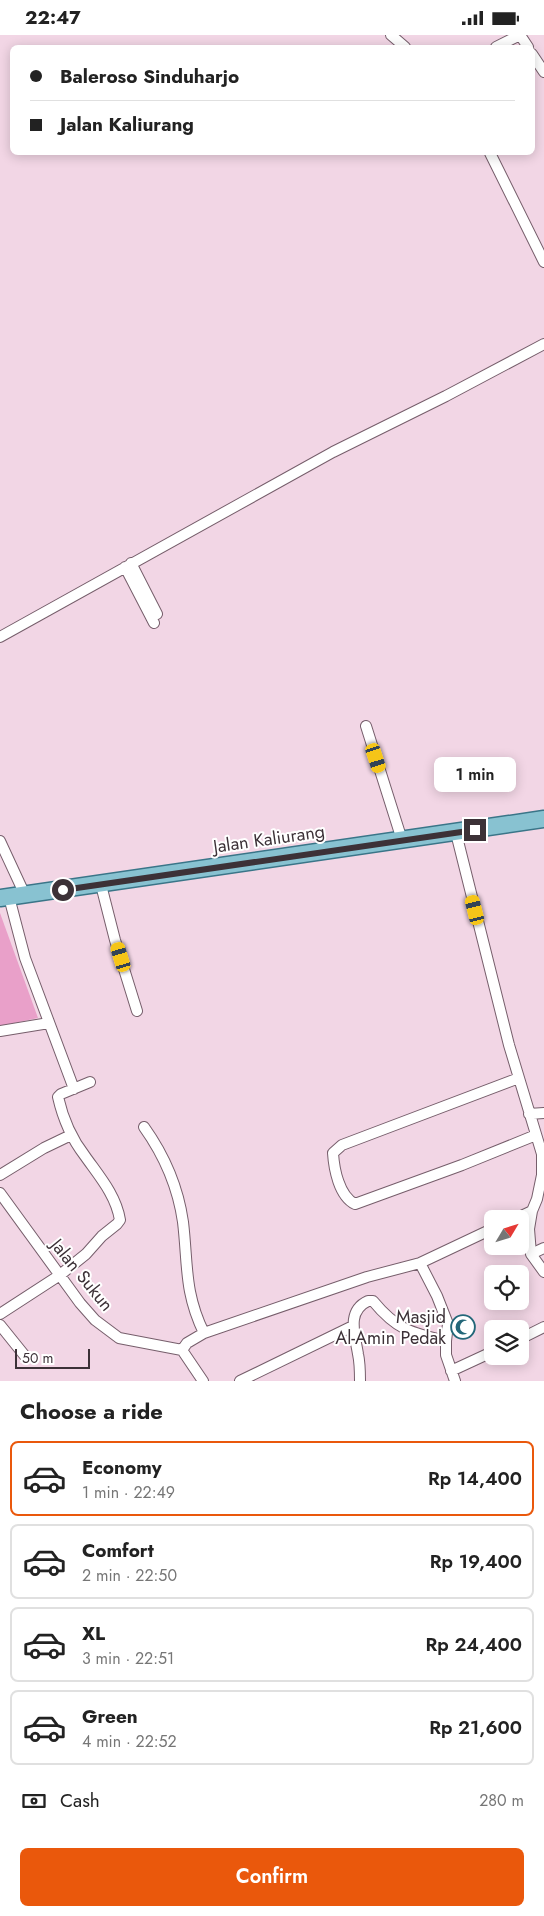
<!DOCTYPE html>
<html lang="en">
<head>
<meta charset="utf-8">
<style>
  body { margin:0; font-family:Jost,sans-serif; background:#f6f6f6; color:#222; height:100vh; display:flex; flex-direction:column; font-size:19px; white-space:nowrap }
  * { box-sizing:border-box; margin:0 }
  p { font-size:16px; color:#767676 }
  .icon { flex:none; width:28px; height:28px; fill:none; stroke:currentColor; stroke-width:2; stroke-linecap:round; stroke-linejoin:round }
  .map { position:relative; height:1346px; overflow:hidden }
  .sheet { display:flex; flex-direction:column; background:#fff; flex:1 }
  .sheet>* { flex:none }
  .banner { position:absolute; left:10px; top:10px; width:525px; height:110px; border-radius:8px; box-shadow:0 2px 12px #0003; display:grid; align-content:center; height:110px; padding:0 20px; background:#fff }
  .needle { width:32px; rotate:52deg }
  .buttons { position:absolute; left:484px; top:1175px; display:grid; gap:10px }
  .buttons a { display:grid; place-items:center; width:45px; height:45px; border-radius:8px; background:#fff; box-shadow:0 2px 12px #0003; font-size:25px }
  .scale { position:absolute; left:15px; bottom:12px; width:75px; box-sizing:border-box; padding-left:5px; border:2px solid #3c3137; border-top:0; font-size:14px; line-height:18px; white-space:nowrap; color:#3c3137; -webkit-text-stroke:4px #fff; paint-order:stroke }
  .end { position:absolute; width:22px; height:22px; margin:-11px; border:6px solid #3c3137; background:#fff; box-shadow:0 0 0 2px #fff }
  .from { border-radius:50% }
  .bubble { position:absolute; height:35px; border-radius:8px; background:#fff; box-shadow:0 2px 12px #0003; font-size:16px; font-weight:600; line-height:35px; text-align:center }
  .car { position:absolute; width:15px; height:30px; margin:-15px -8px; border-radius:6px; box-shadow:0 0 4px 1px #0007; background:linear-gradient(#f5c518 24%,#345 0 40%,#f5c518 0 76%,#345 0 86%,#f5c518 0) }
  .banner b { display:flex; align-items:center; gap:18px; height:48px; font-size:19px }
  .banner b+b { border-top:1px solid #e0e0e0 }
  .banner i { width:12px; height:12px; background:#222 }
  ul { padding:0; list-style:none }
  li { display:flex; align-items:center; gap:15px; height:75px; margin:0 10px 8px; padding:0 10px; border:2px solid #e0e0e0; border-radius:8px }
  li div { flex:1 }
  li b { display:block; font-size:19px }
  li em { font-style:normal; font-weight:600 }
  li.current { border-color:#ea580c }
  li>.icon { width:45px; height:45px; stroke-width:1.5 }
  h2 { padding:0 20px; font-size:22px; line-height:60px }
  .pay { display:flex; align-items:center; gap:12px; height:55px; padding:0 20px; font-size:19px }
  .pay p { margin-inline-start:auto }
  .button { display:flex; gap:10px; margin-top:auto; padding:10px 20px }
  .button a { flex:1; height:58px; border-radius:8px; background:#ea580c; color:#fff; font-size:20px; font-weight:600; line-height:58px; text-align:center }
  .status { display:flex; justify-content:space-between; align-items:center; height:35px; padding:0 25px; background:#fff; direction:ltr }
  .status svg { height:14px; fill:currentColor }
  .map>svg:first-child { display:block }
  .green { fill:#e9a0c9 }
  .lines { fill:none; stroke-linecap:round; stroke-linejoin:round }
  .minor-casing { stroke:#765e6b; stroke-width:12 }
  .primary-casing { stroke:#3a7588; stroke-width:19 }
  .minor { stroke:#fff; stroke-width:10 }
  .primary { stroke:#88c2d1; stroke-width:16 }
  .route { stroke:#3c3137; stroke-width:6 }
  .labels { text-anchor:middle; stroke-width:4; stroke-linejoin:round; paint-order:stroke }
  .street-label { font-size:18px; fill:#3c3137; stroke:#fff }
  .poi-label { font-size:18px; fill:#3c3137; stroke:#fff; text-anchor:end }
</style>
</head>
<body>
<div class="status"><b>22:47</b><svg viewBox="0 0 49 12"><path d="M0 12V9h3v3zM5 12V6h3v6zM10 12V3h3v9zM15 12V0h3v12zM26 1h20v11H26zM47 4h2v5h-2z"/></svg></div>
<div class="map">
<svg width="544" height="1346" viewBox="0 0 544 1346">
  <rect width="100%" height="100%" fill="#f2d6e5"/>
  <path class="green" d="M 0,878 L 38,983 L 0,991 Z"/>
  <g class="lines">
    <g class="minor-casing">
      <path id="minor" d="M 391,0 L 405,12
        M 496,12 L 520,0 L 528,12
        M 532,19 L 544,37
        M 490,118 L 544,227
        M 131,528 L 157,579
        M 125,532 L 154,588
        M 0,602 L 333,417 L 446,361 L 544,309
        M 366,691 L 402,805
        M 456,798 L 509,1010 L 542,1119 L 542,1140 L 537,1164 L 532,1176 L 529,1194 L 531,1219 L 544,1237
        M 0,806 L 25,860
        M 101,850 L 115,905 L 137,976
        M 9,862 L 25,923 L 74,1054
        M 0,996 L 49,988
        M 519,1043 L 342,1110 L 333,1118 C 334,1134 339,1161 355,1169 L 462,1130 L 536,1100
        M 529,1079 L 544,1078
        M 144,1092 C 164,1120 178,1152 183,1187 C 188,1229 184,1257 204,1298
        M 0,1140 L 44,1113 L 71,1100
        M 0,1158 L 80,1268 L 95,1285 L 119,1303 L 182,1315 L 203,1346
        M 515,1184 L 532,1176
        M 531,1219 L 544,1213
        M 420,1228 L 437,1261 L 448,1289 L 446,1306
        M 0,1279 L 60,1240 L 86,1219 L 102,1201 L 117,1189 L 120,1185 C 116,1160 99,1141 85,1121 C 71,1103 63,1084 58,1062 L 61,1059 L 90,1047
        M 0,1290 L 25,1321
        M 520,1304 L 544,1292
        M 182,1315 L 187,1308 L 204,1298 L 367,1242 L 420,1228 L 492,1194
        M 451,1336 L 492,1317
        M 240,1346 L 353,1291
        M 360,1346 C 360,1337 360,1328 358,1319 C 355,1300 346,1276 368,1266 L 373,1266 C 397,1295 411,1298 446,1306 L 446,1320 L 455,1346"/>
    </g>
    <g class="primary-casing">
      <path id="primary" d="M 0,863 L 544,784"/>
    </g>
    <use href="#minor" class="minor"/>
    <use href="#primary" class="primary"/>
  </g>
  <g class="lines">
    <path class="route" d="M 63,855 L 475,795"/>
  </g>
  <defs>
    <g id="mosque-ring" transform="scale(1.25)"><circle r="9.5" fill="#fff" stroke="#236779" stroke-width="1.5"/><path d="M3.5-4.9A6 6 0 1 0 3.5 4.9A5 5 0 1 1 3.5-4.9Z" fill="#236779"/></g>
  </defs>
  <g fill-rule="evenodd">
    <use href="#mosque-ring" x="463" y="1292"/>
  </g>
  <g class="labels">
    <g class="street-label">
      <text transform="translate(269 804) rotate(-8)" y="6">Jalan Kaliurang</text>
      <text transform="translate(82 1240) rotate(51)" y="6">Jalan Sukun</text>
    </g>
    <g class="poi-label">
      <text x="446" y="1288">Masjid<tspan x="446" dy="21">Al-Amin Pedak</tspan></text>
    </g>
  </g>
</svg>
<div class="buttons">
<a><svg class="needle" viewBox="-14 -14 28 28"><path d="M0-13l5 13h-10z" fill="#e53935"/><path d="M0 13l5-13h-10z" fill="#767676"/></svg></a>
<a><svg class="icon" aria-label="locate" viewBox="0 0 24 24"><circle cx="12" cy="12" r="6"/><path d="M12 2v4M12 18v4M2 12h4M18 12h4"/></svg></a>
<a><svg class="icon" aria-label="layers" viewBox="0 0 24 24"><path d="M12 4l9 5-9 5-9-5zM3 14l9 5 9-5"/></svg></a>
</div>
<div class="scale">50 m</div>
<i class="end from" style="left:63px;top:855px"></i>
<i class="end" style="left:475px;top:795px"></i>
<div class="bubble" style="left:434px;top:722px;width:82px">1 min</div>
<i class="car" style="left:376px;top:723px;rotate:162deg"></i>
<i class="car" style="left:475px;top:875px;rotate:346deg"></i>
<i class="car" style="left:121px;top:922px;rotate:343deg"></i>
<div class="banner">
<b><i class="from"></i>Baleroso Sinduharjo</b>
<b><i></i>Jalan Kaliurang</b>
</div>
</div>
<section class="sheet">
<h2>Choose a ride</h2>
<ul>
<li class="current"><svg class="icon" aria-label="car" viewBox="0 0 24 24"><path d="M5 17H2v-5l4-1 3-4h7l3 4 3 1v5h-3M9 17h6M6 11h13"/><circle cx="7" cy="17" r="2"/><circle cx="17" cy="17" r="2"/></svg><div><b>Economy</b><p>1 min · 22:49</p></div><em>Rp 14,400</em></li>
<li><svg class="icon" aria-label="car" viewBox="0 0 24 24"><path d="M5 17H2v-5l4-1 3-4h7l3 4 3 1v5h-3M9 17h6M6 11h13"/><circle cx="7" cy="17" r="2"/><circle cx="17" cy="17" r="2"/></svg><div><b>Comfort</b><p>2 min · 22:50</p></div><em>Rp 19,400</em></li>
<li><svg class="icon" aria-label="car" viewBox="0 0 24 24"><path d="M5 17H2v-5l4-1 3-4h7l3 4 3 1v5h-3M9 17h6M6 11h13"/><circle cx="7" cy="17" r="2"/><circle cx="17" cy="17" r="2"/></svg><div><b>XL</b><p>3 min · 22:51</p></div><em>Rp 24,400</em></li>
<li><svg class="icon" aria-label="car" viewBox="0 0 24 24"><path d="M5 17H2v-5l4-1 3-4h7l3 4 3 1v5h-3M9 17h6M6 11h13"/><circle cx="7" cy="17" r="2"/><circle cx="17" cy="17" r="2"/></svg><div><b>Green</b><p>4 min · 22:52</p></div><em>Rp 21,600</em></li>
</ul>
<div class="pay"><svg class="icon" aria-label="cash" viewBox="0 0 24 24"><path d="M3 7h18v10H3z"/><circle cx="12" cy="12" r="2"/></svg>Cash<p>280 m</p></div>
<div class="button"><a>Confirm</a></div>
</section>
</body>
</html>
